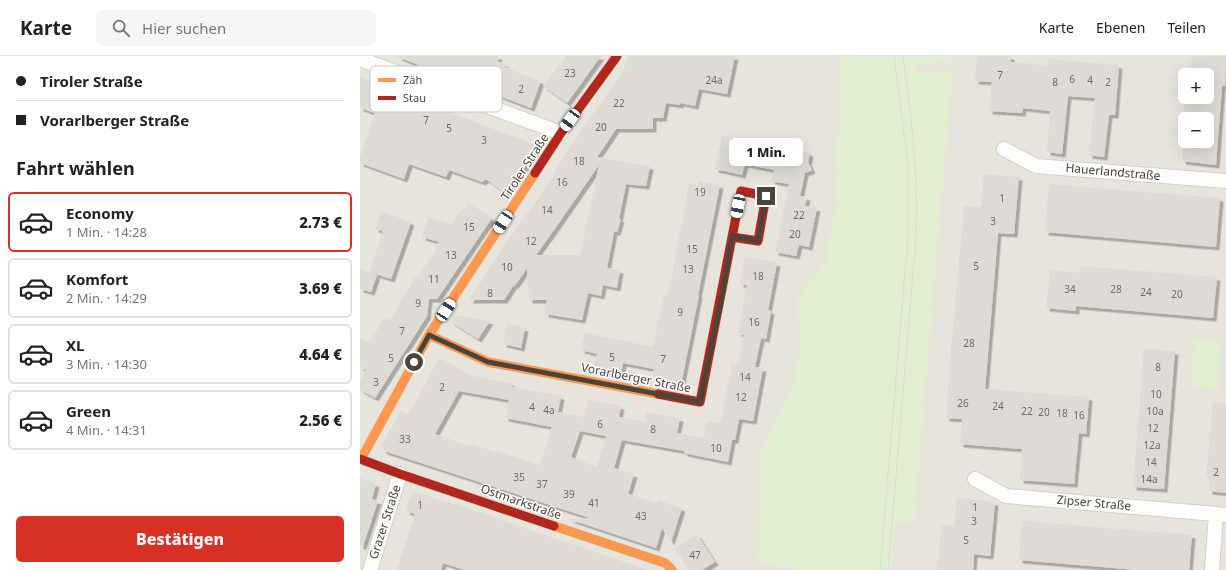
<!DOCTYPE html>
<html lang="de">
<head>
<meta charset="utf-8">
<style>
  body { margin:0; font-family:"Noto Sans",sans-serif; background:#f6f6f6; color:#222; height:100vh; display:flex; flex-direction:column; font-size:15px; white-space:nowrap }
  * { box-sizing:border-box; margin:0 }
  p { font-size:13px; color:#767676 }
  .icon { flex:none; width:22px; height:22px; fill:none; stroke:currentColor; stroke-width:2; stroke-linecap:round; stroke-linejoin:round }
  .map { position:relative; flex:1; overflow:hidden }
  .sheet { display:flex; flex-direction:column; background:#fff; width:360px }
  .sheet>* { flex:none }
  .guide { display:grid; align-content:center; height:88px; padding:0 16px; background:#fff }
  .fabs { position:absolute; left:818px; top:12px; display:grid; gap:8px }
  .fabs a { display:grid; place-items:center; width:36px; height:36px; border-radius:6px; background:#fff; box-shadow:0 4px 16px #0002; font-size:20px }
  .end { position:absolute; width:18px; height:18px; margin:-9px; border:5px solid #4b4439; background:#fff; box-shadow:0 0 0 2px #fff }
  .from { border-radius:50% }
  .bubble { position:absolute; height:28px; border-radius:6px; background:#fff; box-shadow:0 4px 16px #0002; font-size:13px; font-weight:800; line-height:28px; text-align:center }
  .car { position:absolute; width:12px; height:24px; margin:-12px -6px; border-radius:5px; box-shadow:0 0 3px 1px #0007; background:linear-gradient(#fff 24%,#345 0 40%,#fff 0 76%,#345 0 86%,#fff 0) }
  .guide b { display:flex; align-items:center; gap:14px; height:38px; font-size:15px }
  .guide b+b { border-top:1px solid #e0e0e0 }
  .guide i { width:10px; height:10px; background:#222 }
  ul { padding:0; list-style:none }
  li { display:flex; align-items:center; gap:12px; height:60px; margin:0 8px 6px; padding:0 8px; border:2px solid #e0e0e0; border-radius:6px }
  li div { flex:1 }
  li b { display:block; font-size:15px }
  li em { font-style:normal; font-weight:800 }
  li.current { border-color:#d93025 }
  li>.icon { width:36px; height:36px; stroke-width:1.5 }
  h2 { padding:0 16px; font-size:18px; line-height:48px }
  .action { display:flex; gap:8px; margin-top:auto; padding:8px 16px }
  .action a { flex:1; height:46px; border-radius:6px; background:#d93025; color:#fff; font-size:16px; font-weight:800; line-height:46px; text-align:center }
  header { display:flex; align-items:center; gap:24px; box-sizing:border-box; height:56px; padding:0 20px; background:#fff; border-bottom:1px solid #e0e0e0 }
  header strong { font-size:19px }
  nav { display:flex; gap:22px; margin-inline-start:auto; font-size:14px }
  .search { width:280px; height:36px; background:#f6f6f6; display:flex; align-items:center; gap:10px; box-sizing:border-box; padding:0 14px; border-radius:6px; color:#767676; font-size:15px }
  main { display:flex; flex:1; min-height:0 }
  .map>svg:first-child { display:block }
  .residential { fill:#e7e4dc; fill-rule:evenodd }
  .industrial { fill:#e6e2de }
  .green { fill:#e1eecf }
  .building { fill:#dedbd6; fill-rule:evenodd; filter:url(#shadow) }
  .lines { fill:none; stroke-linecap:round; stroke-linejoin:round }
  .street-casing { stroke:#d2d0cb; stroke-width:16 }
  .slow-casing { stroke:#d3cfc5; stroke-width:10 }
  .jam-casing { stroke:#d3cfc5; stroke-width:10 }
  .street { stroke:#fdfdfc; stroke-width:14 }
  .slow { stroke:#ff974d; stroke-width:9 }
  .jam { stroke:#b3261e; stroke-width:9 }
  .tram { stroke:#dbdbda; stroke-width:1 }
  .route { stroke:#4b4439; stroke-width:5 }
  .labels { text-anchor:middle; stroke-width:3; stroke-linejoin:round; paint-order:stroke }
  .number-label { font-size:10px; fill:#706a61 }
  .street-label { font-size:12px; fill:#4b4439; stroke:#fff }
  .key { fill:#fff; stroke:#c9c7c4; stroke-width:1 }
  .key-label { font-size:11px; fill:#4b4439 }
</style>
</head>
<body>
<header>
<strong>Karte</strong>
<div class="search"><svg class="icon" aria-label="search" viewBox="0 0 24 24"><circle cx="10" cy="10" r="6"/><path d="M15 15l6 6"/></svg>Hier suchen</div>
<nav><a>Karte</a><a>Ebenen</a><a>Teilen</a></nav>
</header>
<main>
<section class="sheet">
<div class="guide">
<b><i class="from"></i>Tiroler Straße</b>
<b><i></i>Vorarlberger Straße</b>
</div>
<h2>Fahrt wählen</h2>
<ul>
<li class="current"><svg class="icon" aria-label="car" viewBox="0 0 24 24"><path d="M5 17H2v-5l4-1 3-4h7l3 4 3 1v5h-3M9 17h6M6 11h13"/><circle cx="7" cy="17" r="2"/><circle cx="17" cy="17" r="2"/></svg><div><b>Economy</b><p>1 Min. · 14:28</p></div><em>2.73 €</em></li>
<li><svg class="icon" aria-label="car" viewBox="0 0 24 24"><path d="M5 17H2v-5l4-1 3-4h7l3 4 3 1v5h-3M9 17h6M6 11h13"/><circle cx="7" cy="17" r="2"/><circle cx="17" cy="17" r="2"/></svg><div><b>Komfort</b><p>2 Min. · 14:29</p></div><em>3.69 €</em></li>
<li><svg class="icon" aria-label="car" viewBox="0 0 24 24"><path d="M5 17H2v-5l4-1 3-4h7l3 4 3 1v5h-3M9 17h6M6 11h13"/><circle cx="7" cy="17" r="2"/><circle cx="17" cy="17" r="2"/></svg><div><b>XL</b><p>3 Min. · 14:30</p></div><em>4.64 €</em></li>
<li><svg class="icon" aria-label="car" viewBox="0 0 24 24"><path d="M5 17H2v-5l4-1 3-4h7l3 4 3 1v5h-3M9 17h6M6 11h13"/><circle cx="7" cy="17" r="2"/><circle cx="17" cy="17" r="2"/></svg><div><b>Green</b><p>4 Min. · 14:31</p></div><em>2.56 €</em></li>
</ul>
<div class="action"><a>Bestätigen</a></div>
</section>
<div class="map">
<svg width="866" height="514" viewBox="0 0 866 514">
  <defs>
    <filter id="shadow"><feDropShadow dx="3.5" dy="3.5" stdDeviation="0" flood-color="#0004"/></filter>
  </defs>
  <rect width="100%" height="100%" fill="#f4f2ee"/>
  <path class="residential" d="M 0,0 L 866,0 L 866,514 L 0,514 ZM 825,19 L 847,19 L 847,41 L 825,41 ZM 825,63 L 847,63 L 847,85 L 825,85 Z"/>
  <path class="industrial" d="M 865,280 L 866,281 L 866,339 L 859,338 Z
    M 659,461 L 836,476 L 833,514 L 739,514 L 655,507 Z"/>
  <path class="green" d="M 480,0 L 593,0 L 593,5 L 558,8 L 559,17 L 583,16 L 592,18 L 554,466 L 535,466 L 531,514 L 436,514 L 398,505 L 401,395 L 432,331 L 439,298 L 438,241 L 465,208 L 478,137 L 474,99 L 480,69 Z
    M 835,284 L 861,286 L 857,333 L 831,331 Z"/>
  <path class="building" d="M 39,0 L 139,0 L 137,5 L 145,8 L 144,11 L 181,25 L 171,52 L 38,1 Z
    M 206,0 L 241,0 L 207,47 L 183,30 Z
    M 268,0 L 375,0 L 367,38 L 339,33 L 335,50 L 320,47 L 320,49 L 306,47 L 303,62 L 293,62 L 293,73 L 256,73 L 237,101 L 290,110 L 286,130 L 266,128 L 259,163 L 261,163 L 257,176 L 254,176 L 247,212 L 260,214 L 257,232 L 243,229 L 241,240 L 228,237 L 222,264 L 185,258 L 187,244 L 169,244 L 167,212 L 154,231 L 155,227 L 144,244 L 109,244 L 153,177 L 182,137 L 202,103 L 265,12 L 264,10 ZM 239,109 L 220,199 L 176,199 L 196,171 Z
    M 617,0 L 651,0 L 651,6 L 687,9 L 688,3 L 759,9 L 755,59 L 749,59 L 744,101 L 729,99 L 735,42 L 708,40 L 702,98 L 687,96 L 690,55 L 663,52 L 662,57 L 629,55 L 632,26 L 615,25 Z
    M 832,0 L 866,0 L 865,30 L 862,30 L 856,109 L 822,105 L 825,77 L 825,85 L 847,85 L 847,63 L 825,63 L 825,74 L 823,74 L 825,41 L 847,41 L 847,19 L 830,19 Z
    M 0,21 L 175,89 L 176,95 L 146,138 L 126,123 L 122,126 L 89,114 L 86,121 L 49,108 L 44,123 L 0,107 L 0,101 L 15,57 L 0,52 Z
    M 362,80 L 390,85 L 389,90 L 417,96 L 418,90 L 450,97 L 448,106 L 452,114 L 445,117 L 440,140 L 447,141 L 445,150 L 457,152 L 449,191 L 439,189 L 436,200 L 415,196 L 429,128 L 411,125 L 414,114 L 385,108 L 382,119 L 355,113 Z
    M 624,118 L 659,121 L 654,178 L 638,177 L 625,333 L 729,341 L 726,378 L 719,377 L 714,428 L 660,424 L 662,393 L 600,388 L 602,363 L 586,362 L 591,293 L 604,150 L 621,151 Z
    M 338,125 L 360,129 L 338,239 L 339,239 L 321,329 L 292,324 L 294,313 L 263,307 L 261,319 L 233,313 L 237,298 L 221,294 L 225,277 L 293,291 L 304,239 L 307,239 L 312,220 L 329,127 L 338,129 Z
    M 689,128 L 860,142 L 856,191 L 685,176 Z
    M 109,147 L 132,162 L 77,243 L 69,243 L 67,260 L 15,342 L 0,334 L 0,325 L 6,314 L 0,311 L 0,281 L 10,286 L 23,264 L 31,263 L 55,221 L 57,222 L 76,194 L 74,193 L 79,186 L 62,181 L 68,161 L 91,168 L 102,153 L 104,154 Z
    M 21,155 L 51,166 L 31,223 L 9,216 L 23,175 L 15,173 Z
    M 385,200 L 417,207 L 408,254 L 411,255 L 406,283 L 401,282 L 395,311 L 403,312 L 393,365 L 379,363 L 375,384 L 372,384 L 368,406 L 324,397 L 324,395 L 262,384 L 254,412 L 274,418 L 268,438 L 297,447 L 298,444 L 322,452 L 311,486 L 302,472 L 296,492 L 209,463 L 230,462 L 24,395 L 21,390 L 41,355 L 48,359 L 79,302 L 113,320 L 152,327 L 151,331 L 201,340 L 198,356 L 224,361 L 228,343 L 261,350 L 259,361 L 285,366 L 287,356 L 320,362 L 317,377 L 344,382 L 347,365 L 361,367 L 372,306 L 379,308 L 384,279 L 378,277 L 387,229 L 380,228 ZM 99,335 L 149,344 L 145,362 L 192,371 L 180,409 L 112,388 L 111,390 L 75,378 ZM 220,375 L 246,380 L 237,411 L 211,401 Z
    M 720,210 L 857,221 L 853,262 L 716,250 L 716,255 L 686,252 L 690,214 L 719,217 Z
    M 0,213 L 17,219 L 11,236 L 0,233 Z
    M 96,259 L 130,265 L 118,283 L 91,266 Z
    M 147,268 L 165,272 L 161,292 L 143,288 Z
    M 784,293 L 815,295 L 804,433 L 773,431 Z
    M 853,346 L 866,348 L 866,437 L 849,435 L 850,422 L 846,421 Z
    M 0,422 L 16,428 L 12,443 L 18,445 L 3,490 L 0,490 Z
    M 53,435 L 113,454 L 288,514 L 105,514 L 83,507 L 81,514 L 37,514 L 55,458 L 46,455 Z
    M 597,442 L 635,446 L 630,500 L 614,498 L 613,514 L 577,514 L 582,469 L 594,471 Z
    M 662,465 L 832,479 L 829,514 L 778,514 L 659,504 Z
    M 337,478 L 355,506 L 342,514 L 329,514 L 315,492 Z"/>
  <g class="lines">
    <g class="street-casing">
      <path id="street" d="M 0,3 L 201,77
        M 644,93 L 676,110 L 866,125
        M 615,423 L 646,440 L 856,458
        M 10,514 L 40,418
        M 852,514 L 856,458 L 866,459"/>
    </g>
    <g class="slow-casing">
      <path id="slow" d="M 69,279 L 128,306 L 298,338
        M 1,403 L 69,279 L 175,117
        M 194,470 L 305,507 L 312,514"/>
    </g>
    <g class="jam-casing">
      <path id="jam" d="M 175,117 L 201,77 L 257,0
        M 298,338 L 340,346 C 354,276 367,205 381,135 L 406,140 L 398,185 L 372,181
        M 0,403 L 40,418 L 194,470"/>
    </g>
    <use href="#street" class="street"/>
    <use href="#slow" class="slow"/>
    <use href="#jam" class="jam"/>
    <path class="tram" d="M 520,514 L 548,179 L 548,108 L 534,0
      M 528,514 L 556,180 C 559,119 551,61 543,0"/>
  </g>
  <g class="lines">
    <path class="route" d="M 54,306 L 69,279 L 128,306 L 340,346 L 363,234 L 372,180 L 398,185 L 406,140"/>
  </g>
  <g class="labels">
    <g class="number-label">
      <text x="210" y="21">23</text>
      <text x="640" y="23">7</text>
      <text x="712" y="27">6</text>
      <text x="354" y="28">24a</text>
      <text x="730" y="28">4</text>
      <text x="695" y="30">8</text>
      <text x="748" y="30">2</text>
      <text x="161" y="37">2</text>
      <text x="259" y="51">22</text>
      <text x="66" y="68">7</text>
      <text x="241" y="75">20</text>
      <text x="89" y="76">5</text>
      <text x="124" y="88">3</text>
      <text x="219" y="109">18</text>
      <text x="202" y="130">16</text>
      <text x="340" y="140">19</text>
      <text x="642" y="146">1</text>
      <text x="187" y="158">14</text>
      <text x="439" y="163">22</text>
      <text x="633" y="169">3</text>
      <text x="109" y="175">15</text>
      <text x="435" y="182">20</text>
      <text x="171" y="189">12</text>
      <text x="332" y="197">15</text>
      <text x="91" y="203">13</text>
      <text x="616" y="214">5</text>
      <text x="147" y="215">10</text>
      <text x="328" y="217">13</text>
      <text x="398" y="224">18</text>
      <text x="74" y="227">11</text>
      <text x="710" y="237">34</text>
      <text x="756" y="237">28</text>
      <text x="786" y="240">24</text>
      <text x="130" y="241">8</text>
      <text x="817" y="242">20</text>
      <text x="58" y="251">9</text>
      <text x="320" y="260">9</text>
      <text x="394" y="270">16</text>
      <text x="42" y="279">7</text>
      <text x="609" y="291">28</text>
      <text x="252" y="305">5</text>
      <text x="31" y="306">5</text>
      <text x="303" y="307">7</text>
      <text x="798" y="315">8</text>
      <text x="385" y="325">14</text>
      <text x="16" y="330">3</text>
      <text x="82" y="335">2</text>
      <text x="796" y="342">10</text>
      <text x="381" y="345">12</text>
      <text x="603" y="351">26</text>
      <text x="638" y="354">24</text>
      <text x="172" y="355">4</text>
      <text x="189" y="358">4a</text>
      <text x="667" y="359">22</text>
      <text x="795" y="359">10a</text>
      <text x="684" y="360">20</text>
      <text x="702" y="361">18</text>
      <text x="719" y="363">16</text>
      <text x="240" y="372">6</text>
      <text x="793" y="376">12</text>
      <text x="293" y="377">8</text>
      <text x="45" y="387">33</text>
      <text x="792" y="393">12a</text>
      <text x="356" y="396">10</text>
      <text x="791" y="410">14</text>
      <text x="856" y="420">2</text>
      <text x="159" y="425">35</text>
      <text x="789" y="427">14a</text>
      <text x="182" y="432">37</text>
      <text x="209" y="442">39</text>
      <text x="234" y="451">41</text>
      <text x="60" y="453">1</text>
      <text x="615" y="455">1</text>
      <text x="281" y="464">43</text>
      <text x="614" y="469">3</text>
      <text x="606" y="488">5</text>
      <text x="335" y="503">47</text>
    </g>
    <g class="street-label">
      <text transform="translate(165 111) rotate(-57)" y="4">Tiroler Straße</text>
      <text transform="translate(753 116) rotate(5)" y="4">Hauerlandstraße</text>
      <text transform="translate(276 322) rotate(11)" y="4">Vorarlberger Straße</text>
      <text transform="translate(161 446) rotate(19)" y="4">Ostmarkstraße</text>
      <text transform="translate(734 447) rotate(5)" y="4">Zipser Straße</text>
      <text transform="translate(25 466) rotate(-72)" y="4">Grazer Straße</text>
    </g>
  </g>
  <rect x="10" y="10" width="132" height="46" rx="6" class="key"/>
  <rect x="18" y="22" width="18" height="4" fill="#ff974d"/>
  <rect x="18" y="40" width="18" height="4" fill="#b3261e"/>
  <g class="key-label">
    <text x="43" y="28">Zäh</text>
    <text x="43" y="46">Stau</text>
  </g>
</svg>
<div class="fabs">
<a>+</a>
<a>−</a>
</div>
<i class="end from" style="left:54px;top:306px"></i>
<i class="end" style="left:406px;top:140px"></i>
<div class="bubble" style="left:369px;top:82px;width:74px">1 Min.</div>
<i class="car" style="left:210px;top:64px;rotate:216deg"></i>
<i class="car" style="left:378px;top:150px;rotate:191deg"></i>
<i class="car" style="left:143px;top:166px;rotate:213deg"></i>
<i class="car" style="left:86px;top:254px;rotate:33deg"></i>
</div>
</main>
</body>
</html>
